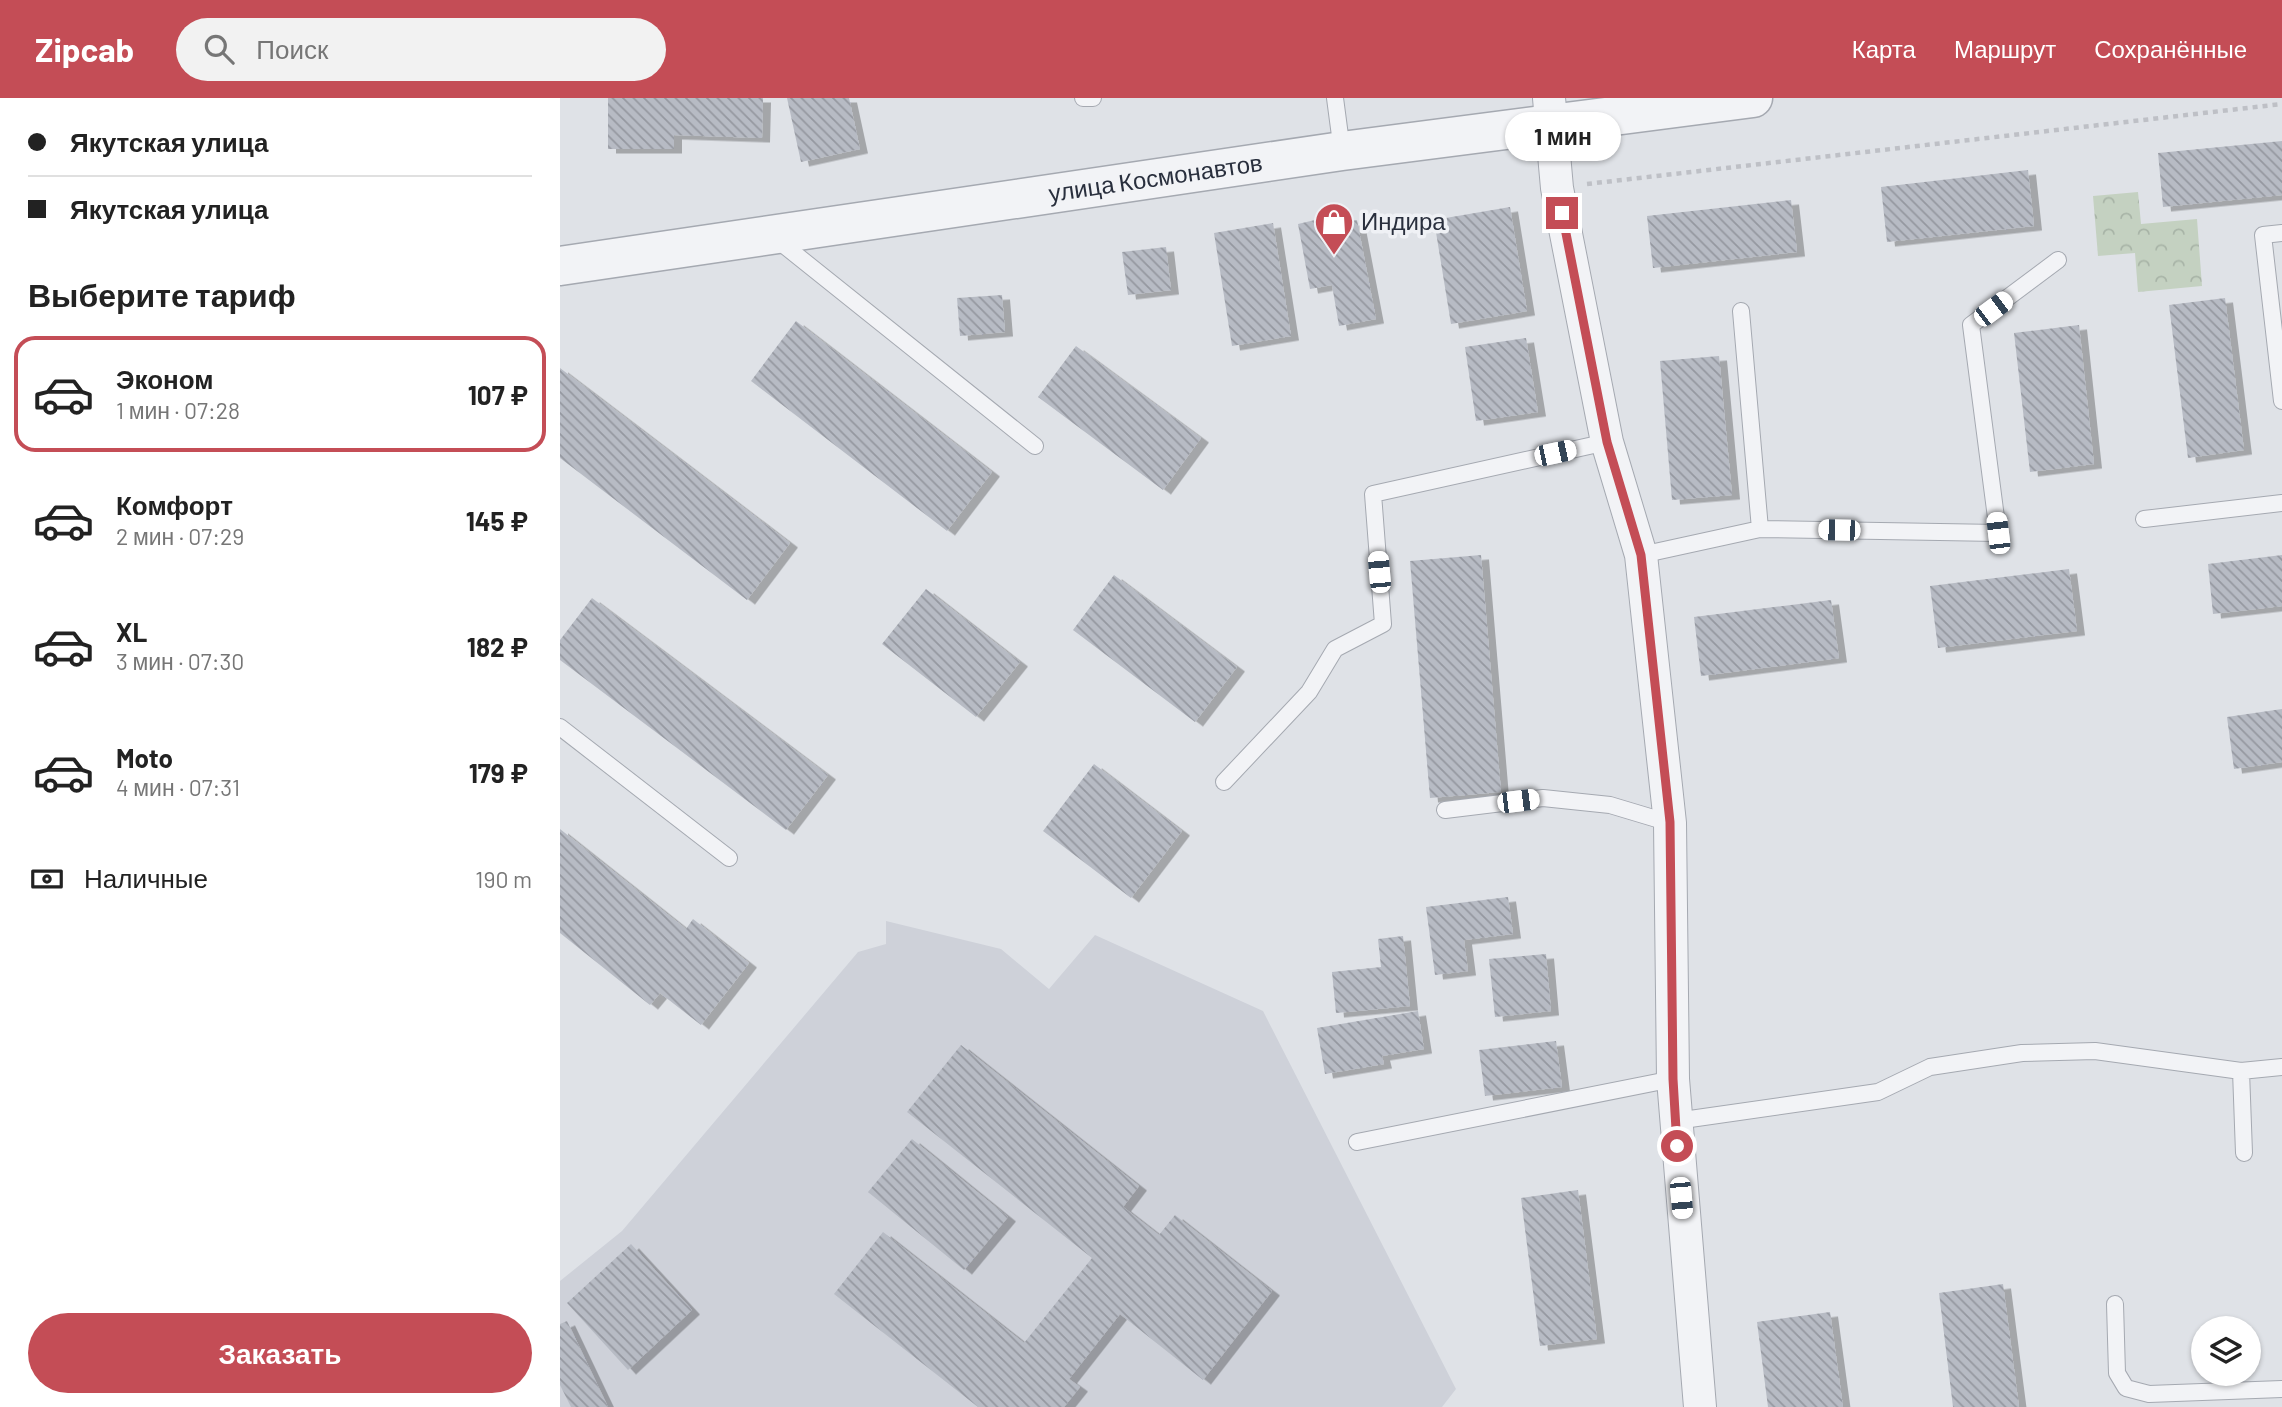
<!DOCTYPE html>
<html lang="ru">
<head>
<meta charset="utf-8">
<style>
  body { margin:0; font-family:Barlow,sans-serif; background:#f2f2f2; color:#222; height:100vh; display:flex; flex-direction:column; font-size:26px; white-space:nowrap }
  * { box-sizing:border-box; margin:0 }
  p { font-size:23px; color:#767676 }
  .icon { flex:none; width:38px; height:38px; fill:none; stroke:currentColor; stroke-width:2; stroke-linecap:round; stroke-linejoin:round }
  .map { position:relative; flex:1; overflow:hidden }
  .panel { display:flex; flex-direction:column; background:#fff; width:560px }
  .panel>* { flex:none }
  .top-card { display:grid; align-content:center; height:154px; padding:0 28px; background:#fff }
  .controls { position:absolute; left:1631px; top:1218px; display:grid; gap:14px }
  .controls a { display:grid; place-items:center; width:70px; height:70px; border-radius:50%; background:#fff; box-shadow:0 2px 5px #0004; font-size:35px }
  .end { position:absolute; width:32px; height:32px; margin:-16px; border:9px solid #c44d56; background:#fff; box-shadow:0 0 0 4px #fff }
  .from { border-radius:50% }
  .bubble { position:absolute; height:49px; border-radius:24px; background:#fff; box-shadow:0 2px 5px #0004; font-size:23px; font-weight:700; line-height:49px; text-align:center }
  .car { position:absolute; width:21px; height:42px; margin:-21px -10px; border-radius:9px; box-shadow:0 0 5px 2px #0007; background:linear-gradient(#fff 24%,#345 0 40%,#fff 0 76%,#345 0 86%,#fff 0) }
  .top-card b { display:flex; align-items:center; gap:24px; height:66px; font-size:26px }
  .top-card b+b { border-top:2px solid #e0e0e0 }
  .top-card i { width:18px; height:18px; background:#222 }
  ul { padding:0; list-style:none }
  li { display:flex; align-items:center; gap:21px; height:116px; margin:0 14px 10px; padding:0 14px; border:4px solid transparent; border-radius:21px }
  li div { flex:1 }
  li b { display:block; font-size:26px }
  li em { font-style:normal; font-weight:700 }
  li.on { border-color:#c44d56 }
  li>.icon { width:63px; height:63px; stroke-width:1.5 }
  h2 { padding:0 28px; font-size:32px; line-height:84px }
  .pay { display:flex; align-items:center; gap:18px; height:77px; padding:0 28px; font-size:26px }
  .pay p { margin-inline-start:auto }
  .primary-button { display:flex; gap:14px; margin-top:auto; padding:14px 28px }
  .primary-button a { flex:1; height:80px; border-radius:42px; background:#c44d56; color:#fff; font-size:28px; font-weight:700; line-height:80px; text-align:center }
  header { display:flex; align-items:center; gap:42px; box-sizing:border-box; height:98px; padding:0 35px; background:#c44d56; color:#fff }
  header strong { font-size:33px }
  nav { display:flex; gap:38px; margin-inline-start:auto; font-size:24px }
  .search { width:490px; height:63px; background:#f2f2f2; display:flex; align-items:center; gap:18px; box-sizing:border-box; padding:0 24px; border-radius:38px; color:#767676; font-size:26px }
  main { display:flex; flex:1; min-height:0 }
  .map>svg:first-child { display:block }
  .built { fill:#ced1d9 }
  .park { fill:url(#park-crowns) }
  .building { fill:url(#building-back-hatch); filter:url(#shadow) }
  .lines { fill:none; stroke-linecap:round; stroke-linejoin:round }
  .service-casing { stroke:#a5a9b1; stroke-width:18 }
  .minor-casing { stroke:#a5a9b1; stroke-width:34 }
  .tertiary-casing { stroke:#a5a9b1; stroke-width:41 }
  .path { stroke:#bec0c6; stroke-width:4.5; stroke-dasharray:5 5; stroke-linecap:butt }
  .service { stroke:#f2f3f6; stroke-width:16 }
  .minor { stroke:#f2f3f6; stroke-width:32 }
  .tertiary { stroke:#f2f3f6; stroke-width:38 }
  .route { stroke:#c44d56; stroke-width:9 }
  .labels { text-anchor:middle; stroke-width:7; stroke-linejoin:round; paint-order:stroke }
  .street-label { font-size:24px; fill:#292f3d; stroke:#eff1f5 }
  .poi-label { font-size:24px; fill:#292f3d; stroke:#eff1f5; text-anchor:start }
</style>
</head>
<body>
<header>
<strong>Zipcab</strong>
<div class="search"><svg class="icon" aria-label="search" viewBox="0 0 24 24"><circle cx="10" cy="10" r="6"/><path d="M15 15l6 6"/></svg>Поиск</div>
<nav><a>Карта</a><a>Маршрут</a><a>Сохранённые</a></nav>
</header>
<main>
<section class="panel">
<div class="top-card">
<b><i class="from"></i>Якутская улица</b>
<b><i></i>Якутская улица</b>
</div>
<h2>Выберите тариф</h2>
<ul>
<li class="on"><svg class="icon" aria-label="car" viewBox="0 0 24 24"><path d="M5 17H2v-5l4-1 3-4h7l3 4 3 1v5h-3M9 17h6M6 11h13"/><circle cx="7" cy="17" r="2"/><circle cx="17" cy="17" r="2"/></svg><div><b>Эконом</b><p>1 мин · 07:28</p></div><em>107 ₽</em></li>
<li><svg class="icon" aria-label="car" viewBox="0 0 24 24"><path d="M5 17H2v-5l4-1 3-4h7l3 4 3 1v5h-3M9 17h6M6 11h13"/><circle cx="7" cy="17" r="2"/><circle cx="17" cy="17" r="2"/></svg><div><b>Комфорт</b><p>2 мин · 07:29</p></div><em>145 ₽</em></li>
<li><svg class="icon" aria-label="car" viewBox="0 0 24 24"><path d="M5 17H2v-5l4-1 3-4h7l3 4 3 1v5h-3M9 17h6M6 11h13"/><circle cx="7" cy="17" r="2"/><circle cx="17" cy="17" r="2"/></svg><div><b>XL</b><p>3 мин · 07:30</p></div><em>182 ₽</em></li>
<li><svg class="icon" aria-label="car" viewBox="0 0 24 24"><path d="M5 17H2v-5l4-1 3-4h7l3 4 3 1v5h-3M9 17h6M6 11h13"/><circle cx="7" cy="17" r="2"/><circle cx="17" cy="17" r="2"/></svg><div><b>Moto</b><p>4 мин · 07:31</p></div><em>179 ₽</em></li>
</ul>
<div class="pay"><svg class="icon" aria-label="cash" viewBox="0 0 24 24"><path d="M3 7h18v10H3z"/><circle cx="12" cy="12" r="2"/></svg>Наличные<p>190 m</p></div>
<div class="primary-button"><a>Заказать</a></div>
</section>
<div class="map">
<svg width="1722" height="1309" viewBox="0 0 1722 1309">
  <defs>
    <pattern id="park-crowns" width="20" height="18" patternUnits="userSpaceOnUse" patternTransform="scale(1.75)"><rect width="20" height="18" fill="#c4d1c1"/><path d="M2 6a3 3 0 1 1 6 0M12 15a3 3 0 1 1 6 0" fill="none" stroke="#a8b4a7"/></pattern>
    <pattern id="building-back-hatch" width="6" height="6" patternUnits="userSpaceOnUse" patternTransform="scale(1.75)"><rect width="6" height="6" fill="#b7bbc4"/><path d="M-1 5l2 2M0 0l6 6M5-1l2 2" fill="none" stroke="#9598a0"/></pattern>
    <filter id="shadow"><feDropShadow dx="8" dy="4.5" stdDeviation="0" flood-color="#0004"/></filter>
  </defs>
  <rect width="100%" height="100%" fill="#dfe2e7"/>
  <path class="built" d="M 326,823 L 441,851 L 489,891 L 535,837 L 703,913 L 896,1291 L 882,1309 L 0,1309 L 0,1183 L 62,1133 L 298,854 L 326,846 Z"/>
  <path class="park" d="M 1578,94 L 1581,126 L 1637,121 L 1642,188 L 1578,194 L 1575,155 L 1538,158 L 1533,98 Z"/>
  <path class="building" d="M 48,0 L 203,0 L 202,40 L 114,37 L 114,51 L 48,51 Z
    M 227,0 L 289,0 L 300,51 L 241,64 Z
    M 1722,43 L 1722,97 L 1603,109 L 1598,55 Z
    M 1468,72 L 1474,128 L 1327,144 L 1321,89 Z
    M 1231,102 L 1237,154 L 1093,170 L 1087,118 Z
    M 950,109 L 967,213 L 891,226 L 874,122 Z
    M 759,121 L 760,129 L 797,122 L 816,221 L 779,228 L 772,187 L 750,191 L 738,126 Z
    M 713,125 L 731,238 L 672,248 L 654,135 Z
    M 606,149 L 611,192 L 568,197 L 562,154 Z
    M 442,197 L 445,234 L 400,238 L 397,200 Z
    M 1665,200 L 1684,352 L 1628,360 L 1609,207 Z
    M 236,223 L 432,374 L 387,433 L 191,283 Z
    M 1519,227 L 1534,366 L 1470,374 L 1454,235 Z
    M 966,240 L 978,314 L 916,323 L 905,249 Z
    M 516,248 L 641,340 L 603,392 L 478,299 Z
    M 1159,258 L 1172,397 L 1112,402 L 1100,263 Z
    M 0,270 L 230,445 L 187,502 L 0,360 Z
    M 921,457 L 941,694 L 870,700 L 850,463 Z
    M 1722,457 L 1722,508 L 1653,516 L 1648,466 Z
    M 1509,471 L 1517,533 L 1378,550 L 1370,488 Z
    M 554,477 L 677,569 L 635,624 L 513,532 Z
    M 366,491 L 460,564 L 416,619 L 322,546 Z
    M 32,500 L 268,677 L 226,732 L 0,562 L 0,542 Z
    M 1271,502 L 1279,560 L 1141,578 L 1134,519 Z
    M 1722,611 L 1722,664 L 1674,671 L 1667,619 Z
    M 534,666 L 622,733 L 571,800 L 483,733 Z
    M 0,731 L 126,831 L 133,821 L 189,865 L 141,927 L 100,895 L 90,907 L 0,835 Z
    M 948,799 L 953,836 L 904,842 L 908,873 L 875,877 L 866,809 Z
    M 843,838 L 850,908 L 776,915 L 772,874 L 821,869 L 818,841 Z
    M 986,856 L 991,913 L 935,919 L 929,861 Z
    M 858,913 L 864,951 L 822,958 L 824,966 L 765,976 L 757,930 Z
    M 996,943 L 1002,989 L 925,998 L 919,952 Z
    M 401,947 L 579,1088 L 563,1109 L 599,1137 L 615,1117 L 712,1193 L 643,1282 L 560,1216 L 509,1281 L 520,1289 L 504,1309 L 418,1309 L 274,1196 L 323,1134 L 464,1245 L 532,1160 L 347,1014 Z
    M 352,1041 L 448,1119 L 404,1172 L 308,1094 Z
    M 1018,1092 L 1037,1241 L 980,1248 L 961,1100 Z
    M 71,1146 L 132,1212 L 68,1272 L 7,1205 Z
    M 1443,1186 L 1459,1309 L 1393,1309 L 1379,1195 Z
    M 1270,1214 L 1283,1309 L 1208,1309 L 1197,1224 Z
    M 7,1223 L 48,1309 L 11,1309 L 0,1287 L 0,1226 Z"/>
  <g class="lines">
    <g class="service-casing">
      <path id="service" d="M 523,0 L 533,0
        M 775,0 L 782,53
        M 1722,135 L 1703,137 L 1722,303
        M 215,140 L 475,348
        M 1181,213 L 1200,431
        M 1584,421 L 1722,405
        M 1081,457 L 1200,431 L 1438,435 L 1411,227 L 1498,162
        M 0,629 L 169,760
        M 664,684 L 749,594 L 775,551 L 823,526 L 813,396 L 1047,344
        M 885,712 L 983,700 L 1050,707 L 1110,725
        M 1116,1023 L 1318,994 L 1370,969 L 1462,955 L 1535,953 L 1681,973
        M 797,1044 L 1113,981
        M 1684,1055 L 1681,973 L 1722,969
        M 1555,1206 L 1557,1275 L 1566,1290 L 1589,1296 L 1722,1291"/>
    </g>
    <g class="minor-casing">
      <path id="minor" d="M 989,0 L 997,90 L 1047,344 L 1081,457 L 1110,725 L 1113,981 L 1140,1309"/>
    </g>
    <g class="tertiary-casing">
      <g id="tertiary">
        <path id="s1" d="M 0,168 L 782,53 L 1193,0"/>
      </g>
    </g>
    <path class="path" d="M 1027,86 L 1722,6"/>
    <use href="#service" class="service"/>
    <use href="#minor" class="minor"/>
    <use href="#tertiary" class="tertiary"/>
  </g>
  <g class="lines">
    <path class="route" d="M 1002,115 L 1047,344 L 1081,457 L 1110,724 L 1113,981 L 1117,1048"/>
  </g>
  <defs>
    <g id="shop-pin" transform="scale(2.0125)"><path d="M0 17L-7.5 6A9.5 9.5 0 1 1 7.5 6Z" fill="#c44d56" stroke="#eff1f5"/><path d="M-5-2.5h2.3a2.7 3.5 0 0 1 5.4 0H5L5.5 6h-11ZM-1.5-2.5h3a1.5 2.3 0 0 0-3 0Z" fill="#fff"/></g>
  </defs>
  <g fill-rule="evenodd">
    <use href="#shop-pin" x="774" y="124"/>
  </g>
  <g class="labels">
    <g class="street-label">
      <text dy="8" stroke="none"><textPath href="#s1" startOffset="602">улица Космонавтов</textPath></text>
    </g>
    <g class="poi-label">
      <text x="801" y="132">Индира</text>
    </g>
  </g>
</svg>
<div class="controls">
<a><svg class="icon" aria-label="layers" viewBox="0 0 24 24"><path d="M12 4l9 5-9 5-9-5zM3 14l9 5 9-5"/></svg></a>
</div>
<i class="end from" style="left:1117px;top:1048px"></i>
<i class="end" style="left:1002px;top:115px"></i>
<div class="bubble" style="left:945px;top:14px;width:116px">1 мин</div>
<i class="car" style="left:1433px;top:211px;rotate:53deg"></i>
<i class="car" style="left:995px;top:355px;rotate:78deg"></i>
<i class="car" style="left:1279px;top:432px;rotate:271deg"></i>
<i class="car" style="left:1438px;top:435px;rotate:353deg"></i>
<i class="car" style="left:819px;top:474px;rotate:355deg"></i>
<i class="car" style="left:958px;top:703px;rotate:83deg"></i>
<i class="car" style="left:1121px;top:1100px;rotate:175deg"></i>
</div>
</main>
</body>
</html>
